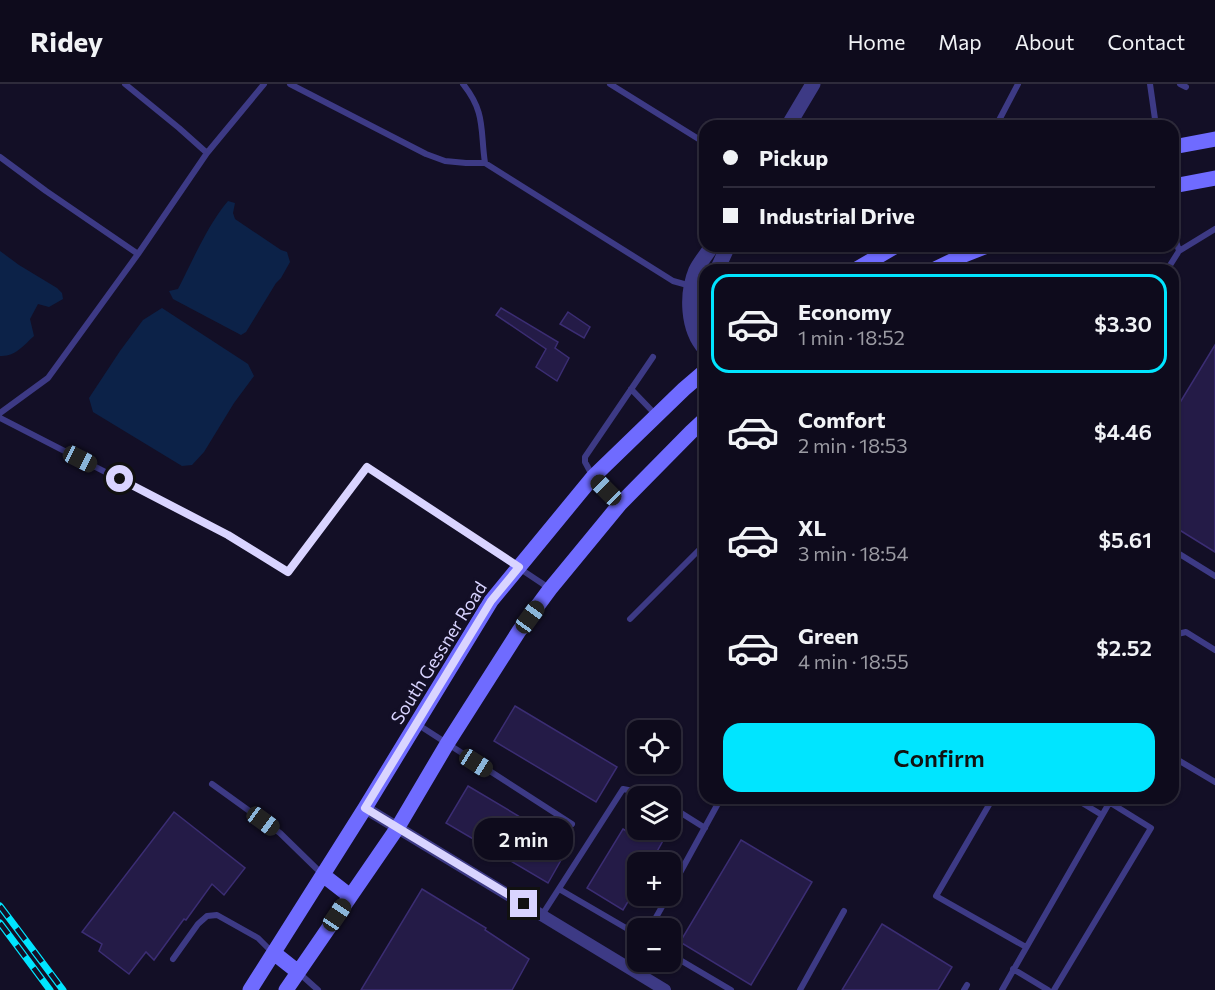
<!DOCTYPE html>
<html lang="en">
<head>
<meta charset="utf-8">
<style>
  body { margin:0; font-family:Commissioner,sans-serif; background:#171425; color:#f1f3f6; height:100vh; display:flex; flex-direction:column; font-size:22px; white-space:nowrap }
  * { box-sizing:border-box; margin:0 }
  p { font-size:20px; color:#9b9ba3 }
  .icon { flex:none; width:33px; height:33px; fill:none; stroke:currentColor; stroke-width:2; stroke-linecap:round; stroke-linejoin:round }
  .map { position:relative; flex:1; overflow:hidden }
  .drawer { position:absolute; left:699px; top:180px; width:480px; height:540px; display:flex; flex-direction:column; background:#0e0b1c; border-radius:18px; box-shadow:0 2px 4px #0004,0 0 0 2px #2e2b3b }
  .drawer>* { flex:none }
  .top-card { position:absolute; left:699px; top:36px; width:480px; height:132px; border-radius:18px; box-shadow:0 2px 4px #0004,0 0 0 2px #2e2b3b; display:grid; align-content:center; height:132px; padding:0 24px; background:#0e0b1c }
  .controls { position:absolute; left:627px; top:636px; display:grid; gap:12px }
  .controls a { display:grid; place-items:center; width:54px; height:54px; border-radius:12px; background:#0e0b1c; box-shadow:0 2px 4px #0004,0 0 0 2px #2e2b3b; font-size:30px }
  .end { position:absolute; width:27px; height:27px; margin:-14px; border:8px solid #d9d4ff; background:#111; box-shadow:0 0 0 3px #111 }
  .from { border-radius:50% }
  .bubble { position:absolute; height:42px; border-radius:18px; background:#0e0b1c; box-shadow:0 2px 4px #0004,0 0 0 2px #2e2b3b; font-size:20px; font-weight:600; line-height:42px; text-align:center }
  .car { position:absolute; width:18px; height:36px; margin:-18px -9px; border-radius:8px; box-shadow:0 0 4px 2px #0007; background:linear-gradient(#222 24%,#8ab4d8 0 40%,#222 0 76%,#8ab4d8 0 86%,#222 0) }
  .top-card b { display:flex; align-items:center; gap:21px; height:57px; font-size:22px }
  .top-card b+b { border-top:2px solid #2e2b3b }
  .top-card i { width:15px; height:15px; background:#f1f3f6 }
  ul { padding:10px 0 0; list-style:none }
  li { display:flex; align-items:center; gap:18px; height:99px; margin:0 12px 9px; padding:0 12px; border:3px solid transparent; border-radius:18px }
  li div { flex:1 }
  li b { display:block; font-size:22px }
  li em { font-style:normal; font-weight:600 }
  li.selected { border-color:#00e5ff }
  li>.icon { width:54px; height:54px; stroke-width:1.5 }
  .cta { display:flex; gap:12px; margin-top:auto; padding:12px 24px }
  .cta a { flex:1; height:69px; border-radius:18px; background:#00e5ff; color:#111; font-size:24px; font-weight:600; line-height:69px; text-align:center }
  header { display:flex; align-items:center; gap:36px; box-sizing:border-box; height:84px; padding:0 30px; background:#0e0b1c; border-bottom:2px solid #2e2b3b }
  header strong { font-size:28px }
  nav { display:flex; gap:33px; margin-inline-start:auto; font-size:21px }
  .map>svg:first-child { display:block }
  .water { fill:#0c2248 }
  .building { fill:#241b47; stroke:#3b2d73; stroke-width:1.5 }
  .lines { fill:none; stroke-linecap:round; stroke-linejoin:round }
  .service { stroke:#3d3a85; stroke-width:6 }
  .minor { stroke:#3d3a85; stroke-width:12 }
  .tertiary { stroke:#3d3a85; stroke-width:15 }
  .secondary { stroke:#6f6bff; stroke-width:15 }
  .rail-casing { stroke:#00e5ff; stroke-width:7 }
  .rail { stroke:#130f26; stroke-width:4.5; stroke-dasharray:14; stroke-linecap:butt }
  .route { stroke:#d9d4ff; stroke-width:8 }
  .labels { text-anchor:middle; stroke-width:6; stroke-linejoin:round; paint-order:stroke }
  .street-label { font-size:18px; fill:#d9d4ff; stroke:#130f26 }
</style>
</head>
<body>
<header>
<strong>Ridey</strong>
<nav><a>Home</a><a>Map</a><a>About</a><a>Contact</a></nav>
</header>
<div class="map">
<svg width="1215" height="906" viewBox="0 0 1215 906">
  <rect width="100%" height="100%" fill="#130f26"/>
  <path class="water" d="M 228,117 L 235,119 L 233,129 L 235,135 L 281,166 L 287,168 L 290,178 L 281,194 L 276,199 L 246,248 L 241,251 L 173,215 L 169,207 L 178,205 C 193,176 207,142 228,117 Z
    M 0,167 L 19,181 L 57,204 L 62,209 L 63,215 L 49,223 L 38,220 L 30,235 L 34,252 C 23,262 15,273 0,272 Z
    M 162,224 L 248,280 L 254,292 L 234,319 L 204,368 L 192,381 L 182,382 L 93,328 L 89,314 L 120,267 L 143,236 Z"/>
  <path class="building" d="M 501,224 L 558,258 L 555,264 L 569,274 L 557,297 L 536,283 L 546,265 L 496,231 Z
    M 568,228 L 590,243 L 584,254 L 560,240 Z
    M 1215,261 L 1215,468 L 1173,442 L 1173,330 Z
    M 515,622 L 617,683 L 596,718 L 494,657 Z
    M 468,702 L 569,762 L 548,799 L 446,739 Z
    M 174,728 L 245,784 L 224,811 L 212,800 L 186,836 L 184,835 L 154,876 L 146,868 L 129,890 L 99,867 L 102,860 L 82,848 Z
    M 623,745 L 628,748 L 630,746 L 669,746 L 651,778 L 638,778 L 638,801 L 623,826 L 587,804 Z
    M 741,756 L 812,798 L 751,901 L 680,858 Z
    M 422,805 L 486,844 L 485,846 L 529,875 L 512,906 L 361,906 Z
    M 882,840 L 952,883 L 938,906 L 842,906 Z"/>
  <g class="lines">
    <path class="service" d="M 290,0 L 426,70 L 445,77 L 466,79 L 485,79 L 673,197 L 691,202
      M 463,0 C 486,29 480,45 485,79
      M 610,0 L 705,59
      M 1150,0 L 1156,42
      M 1180,0 L 1186,3
      M 996,42 L 1018,0
      M 207,69 L 264,0
      M 0,73 L 46,107 L 138,170
      M 1179,167 L 1215,145
      M 1167,186 L 1179,167 L 1173,147
      M 631,305 L 656,331
      M 0,329 L 48,294 L 138,170 L 207,69 L 179,44 L 125,0
      M 0,334 L 228,451 L 288,488 L 367,383 L 549,504
      M 592,391 L 585,378 L 585,373 L 653,273
      M 1173,466 L 1215,492
      M 630,535 L 705,460
      M 1173,551 L 1186,548 L 1215,566
      M 417,640 L 572,740
      M 1173,673 L 1215,698
      M 212,700 L 280,749 L 322,790
      M 993,714 L 936,812 L 1026,863
      M 1074,714 L 1102,731
      M 670,722 L 705,744
      M 559,805 L 638,851
      M 670,807 L 721,714
      M 542,831 L 623,705 L 657,712
      M 650,844 L 668,812
      M 670,870 L 731,906
      M 173,875 L 198,840 L 207,832 L 217,831 L 258,854 L 273,869
      M 629,884 L 638,868
      M 1013,885 L 1048,906
      M 299,889 L 318,906
      M 800,906 L 844,827
      M 964,906 L 967,901
      M 1002,906 L 1112,714
      M 1054,906 L 1151,744 L 1109,718"/>
    <path class="minor" d="M 365,724 L 665,906"/>
    <path class="tertiary" d="M 788,42 L 813,0
      M 717,186 L 728,162
      M 705,265 C 687,245 686,210 696,186 C 700,178 707,170 712,162"/>
    <path class="secondary" d="M 1173,63 L 1215,55
      M 1173,102 L 1215,94
      M 855,186 L 896,162
      M 933,186 L 964,171 L 987,162
      M 593,393 L 620,420
      M 323,791 L 350,812
      M 274,869 L 298,888
      M 250,906 L 365,724 L 491,517 L 593,393 L 684,305 L 705,287
      M 286,906 L 398,743 L 447,660 L 519,547 L 550,505 L 620,420 L 691,348 L 705,335"/>
    <g class="rail-casing">
      <path id="rail" d="M 0,822 L 63,906
        M 0,839 L 50,906"/>
    </g>
    <use href="#rail" class="rail"/>
  </g>
  <g class="lines">
    <path class="route" d="M 120,395 L 228,451 L 288,488 L 367,383 L 519,483 L 491,517 L 365,724 L 524,820"/>
  </g>
  <g class="labels">
    <g class="street-label">
      <text transform="translate(439 569) rotate(-58)" y="6">South Gessner Road</text>
    </g>
  </g>
</svg>
<div class="controls">
<a><svg class="icon" aria-label="locate" viewBox="0 0 24 24"><circle cx="12" cy="12" r="6"/><path d="M12 2v4M12 18v4M2 12h4M18 12h4"/></svg></a>
<a><svg class="icon" aria-label="layers" viewBox="0 0 24 24"><path d="M12 4l9 5-9 5-9-5zM3 14l9 5 9-5"/></svg></a>
<a>+</a>
<a>−</a>
</div>
<i class="end from" style="left:120px;top:395px"></i>
<i class="end" style="left:524px;top:820px"></i>
<div class="bubble" style="left:474px;top:734px;width:99px">2 min</div>
<i class="car" style="left:80px;top:375px;rotate:117deg"></i>
<i class="car" style="left:606px;top:406px;rotate:315deg"></i>
<i class="car" style="left:530px;top:533px;rotate:36deg"></i>
<i class="car" style="left:476px;top:679px;rotate:122deg"></i>
<i class="car" style="left:263px;top:737px;rotate:126deg"></i>
<i class="car" style="left:337px;top:831px;rotate:34deg"></i>
<div class="top-card">
<b><i class="from"></i>Pickup</b>
<b><i></i>Industrial Drive</b>
</div>
<section class="drawer">
<ul>
<li class="selected"><svg class="icon" aria-label="car" viewBox="0 0 24 24"><path d="M5 17H2v-5l4-1 3-4h7l3 4 3 1v5h-3M9 17h6M6 11h13"/><circle cx="7" cy="17" r="2"/><circle cx="17" cy="17" r="2"/></svg><div><b>Economy</b><p>1 min · 18:52</p></div><em>$3.30</em></li>
<li><svg class="icon" aria-label="car" viewBox="0 0 24 24"><path d="M5 17H2v-5l4-1 3-4h7l3 4 3 1v5h-3M9 17h6M6 11h13"/><circle cx="7" cy="17" r="2"/><circle cx="17" cy="17" r="2"/></svg><div><b>Comfort</b><p>2 min · 18:53</p></div><em>$4.46</em></li>
<li><svg class="icon" aria-label="car" viewBox="0 0 24 24"><path d="M5 17H2v-5l4-1 3-4h7l3 4 3 1v5h-3M9 17h6M6 11h13"/><circle cx="7" cy="17" r="2"/><circle cx="17" cy="17" r="2"/></svg><div><b>XL</b><p>3 min · 18:54</p></div><em>$5.61</em></li>
<li><svg class="icon" aria-label="car" viewBox="0 0 24 24"><path d="M5 17H2v-5l4-1 3-4h7l3 4 3 1v5h-3M9 17h6M6 11h13"/><circle cx="7" cy="17" r="2"/><circle cx="17" cy="17" r="2"/></svg><div><b>Green</b><p>4 min · 18:55</p></div><em>$2.52</em></li>
</ul>
<div class="cta"><a>Confirm</a></div>
</section>
</div>
</body>
</html>
